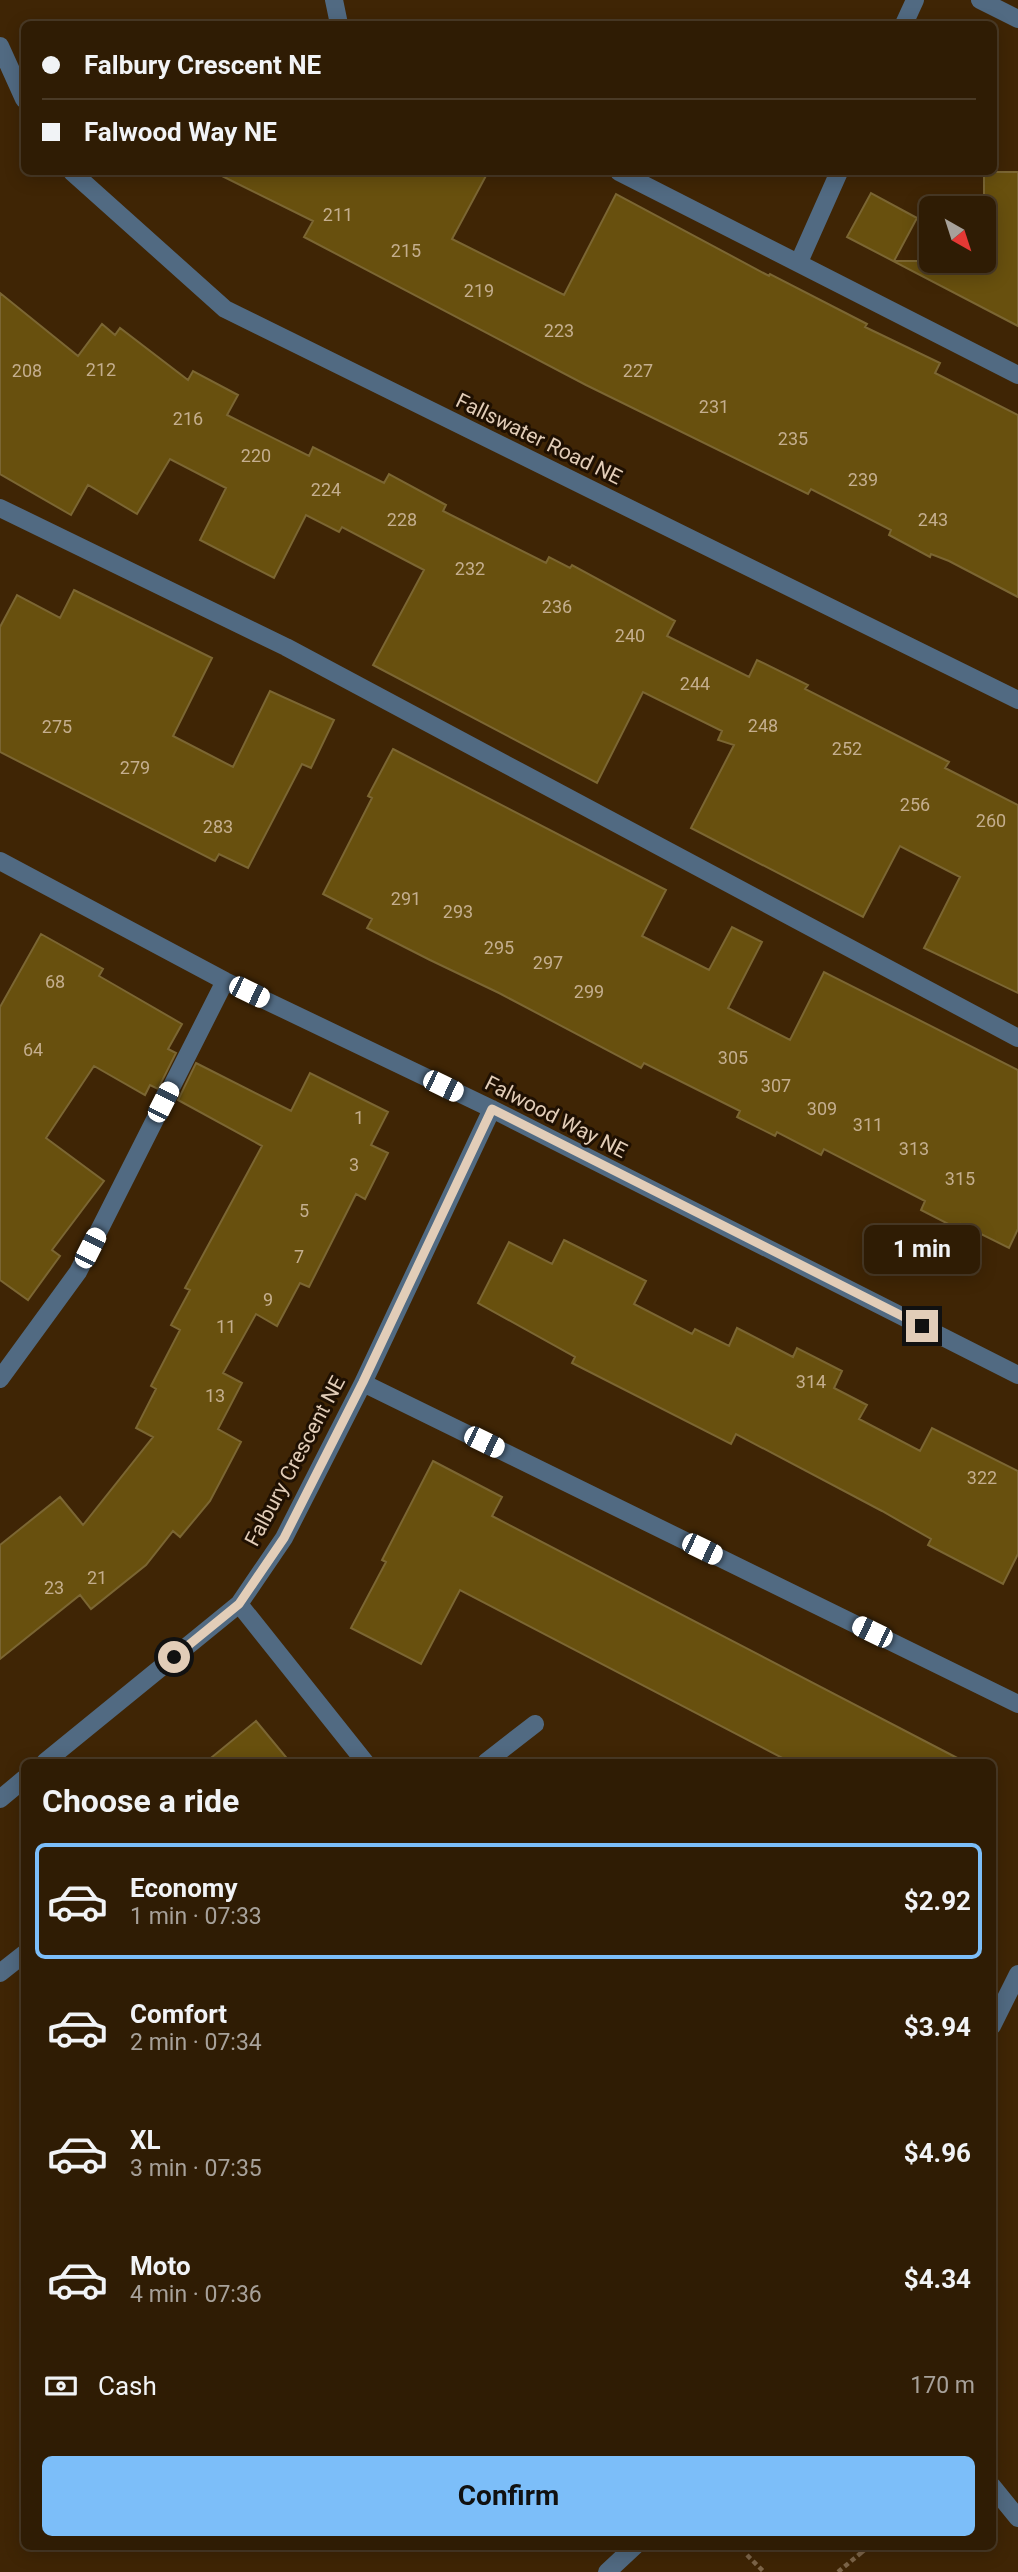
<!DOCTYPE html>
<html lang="en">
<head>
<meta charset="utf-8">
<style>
  body { margin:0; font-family:Roboto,sans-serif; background:#37250e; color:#f1f3f6; height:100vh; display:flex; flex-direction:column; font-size:26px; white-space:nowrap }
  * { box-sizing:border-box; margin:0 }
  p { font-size:23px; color:#a7a19a }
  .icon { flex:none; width:38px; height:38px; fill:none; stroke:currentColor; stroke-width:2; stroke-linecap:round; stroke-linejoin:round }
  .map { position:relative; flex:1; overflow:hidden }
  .details { position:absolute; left:21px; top:1759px; width:975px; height:791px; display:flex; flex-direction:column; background:#2f1c04; border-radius:10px; box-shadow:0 4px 18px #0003,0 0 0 2px #4a3a26 }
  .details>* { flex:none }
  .guide { position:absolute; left:21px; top:21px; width:976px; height:154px; border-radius:10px; box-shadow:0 4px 18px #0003,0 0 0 2px #4a3a26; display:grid; align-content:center; height:154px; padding:0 21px; background:#2f1c04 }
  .needle { width:46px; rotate:141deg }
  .fabs { position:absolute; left:919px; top:196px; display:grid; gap:14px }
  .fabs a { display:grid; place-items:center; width:77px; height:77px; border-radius:10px; background:#2f1c04; box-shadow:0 4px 18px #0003,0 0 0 2px #4a3a26; font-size:35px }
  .end { position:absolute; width:32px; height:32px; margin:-16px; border:9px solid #e2cdb8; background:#111; box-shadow:0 0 0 4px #111 }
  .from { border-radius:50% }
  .bubble { position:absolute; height:49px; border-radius:10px; background:#2f1c04; box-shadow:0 4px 18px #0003,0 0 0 2px #4a3a26; font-size:23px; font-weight:700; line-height:49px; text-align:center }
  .car { position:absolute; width:21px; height:42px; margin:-21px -10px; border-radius:9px; box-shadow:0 0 5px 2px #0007; background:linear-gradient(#fff 24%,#345 0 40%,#fff 0 76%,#345 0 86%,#fff 0) }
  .guide b { display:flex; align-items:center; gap:24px; height:66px; font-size:26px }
  .guide b+b { border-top:2px solid #4a3a26 }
  .guide i { width:18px; height:18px; background:#f1f3f6 }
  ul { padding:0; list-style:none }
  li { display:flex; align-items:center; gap:21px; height:116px; margin:0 14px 10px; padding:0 7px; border:4px solid transparent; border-radius:10px }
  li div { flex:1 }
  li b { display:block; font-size:26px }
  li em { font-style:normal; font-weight:700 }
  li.on { border-color:#7cbef9 }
  li>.icon { width:63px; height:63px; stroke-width:1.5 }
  h2 { padding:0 21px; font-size:32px; line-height:84px }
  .pay { display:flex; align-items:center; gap:18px; height:77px; padding:0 21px; font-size:26px }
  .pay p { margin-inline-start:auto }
  .button { display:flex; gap:14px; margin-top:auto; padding:14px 21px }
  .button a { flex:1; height:80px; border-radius:10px; background:#7cbef9; color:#111; font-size:28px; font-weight:700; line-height:80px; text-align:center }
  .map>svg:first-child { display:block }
  .building { fill:#68500e; stroke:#7b6633; stroke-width:2 }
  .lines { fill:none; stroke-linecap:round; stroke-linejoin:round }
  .path { stroke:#7d6549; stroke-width:4.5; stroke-dasharray:5 3.5; stroke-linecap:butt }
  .minor { stroke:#516a82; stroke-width:18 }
  .route { stroke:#e2cdb8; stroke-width:9 }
  .labels { text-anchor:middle; stroke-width:6; stroke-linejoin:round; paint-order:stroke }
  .number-label { font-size:18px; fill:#c4ae8e }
  .street-label { font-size:21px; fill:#e2cdb8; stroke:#1f1002 }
</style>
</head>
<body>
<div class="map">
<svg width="1018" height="2572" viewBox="0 0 1018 2572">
  <rect width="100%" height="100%" fill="#3f2505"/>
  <path class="building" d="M 214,172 L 488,172 L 452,239 L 564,295 L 616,194 L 769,276 L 770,274 L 867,324 L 865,327 L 940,363 L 935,373 L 1018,415 L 1018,597 L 949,561 L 931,554 L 930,557 L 889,535 L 891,530 L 811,489 L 808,494 L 586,385 L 304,237 L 313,221 Z
    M 984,172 L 1018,172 L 1018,326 L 847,237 L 871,193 L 917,218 L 894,261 L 984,261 Z
    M 0,293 L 78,356 L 102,324 L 115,335 L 120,328 L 188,380 L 193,371 L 238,395 L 227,415 L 309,456 L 313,447 L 384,483 L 389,474 L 446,505 L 443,511 L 546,563 L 549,557 L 570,568 L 572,565 L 675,621 L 667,636 L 749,677 L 757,660 L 808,685 L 805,689 L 949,762 L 945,768 L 1018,805 L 1018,993 L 924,948 L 960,877 L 900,846 L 863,917 L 691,828 L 734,745 L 718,740 L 722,731 L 643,692 L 597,783 L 373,665 L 424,570 L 342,527 L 339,532 L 306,515 L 274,578 L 200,540 L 226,488 L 170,459 L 137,514 L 88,485 L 71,515 L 0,474 Z
    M 74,590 L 212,658 L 173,736 L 233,767 L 270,691 L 334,720 L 311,768 L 302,764 L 248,868 L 219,854 L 215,861 L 0,752 L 0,627 L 17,595 L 60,618 Z
    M 393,749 L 666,890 L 642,936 L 709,970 L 732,927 L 762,942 L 728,1008 L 790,1040 L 824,972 L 1018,1070 L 1018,1229 L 1009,1248 L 961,1224 L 958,1229 L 921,1210 L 925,1201 L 824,1149 L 821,1155 L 777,1132 L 775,1136 L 737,1117 L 740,1111 L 644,1063 L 641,1068 L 499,993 L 430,960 L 367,928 L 372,919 L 323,894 L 372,798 L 368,796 Z
    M 41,934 L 103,969 L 99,976 L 182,1024 L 168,1049 L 176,1053 L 158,1089 L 150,1085 L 145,1095 L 94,1066 L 46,1138 L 104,1181 L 52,1250 L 60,1256 L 28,1300 L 0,1280 L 0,1007 Z
    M 196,1063 L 291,1111 L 310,1073 L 388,1112 L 371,1145 L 388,1153 L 365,1199 L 356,1194 L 309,1287 L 300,1283 L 277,1326 L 256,1314 L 223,1373 L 242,1383 L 218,1429 L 241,1442 L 210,1501 L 180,1537 L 173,1531 L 146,1565 L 91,1609 L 80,1595 L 0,1659 L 0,1545 L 60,1497 L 83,1525 L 153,1437 L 136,1428 L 156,1389 L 151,1386 L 180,1330 L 171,1325 L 190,1290 L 185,1288 L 262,1146 L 178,1100 Z
    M 564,1240 L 646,1281 L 634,1304 L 692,1334 L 695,1329 L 729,1346 L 737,1328 L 793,1357 L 797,1348 L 842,1371 L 834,1388 L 867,1405 L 859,1419 L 920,1451 L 932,1428 L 1018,1471 L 1018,1554 L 1003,1584 L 928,1545 L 931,1539 L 882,1511 L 736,1434 L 731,1444 L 572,1363 L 575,1357 L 478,1303 L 509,1242 L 552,1264 Z
    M 433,1461 L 502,1497 L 492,1516 L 965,1762 L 790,1762 L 460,1590 L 421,1664 L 351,1628 L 386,1562 L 382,1560 Z
    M 256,1721 L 290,1762 L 206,1762 Z"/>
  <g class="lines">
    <path class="path" d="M 853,2546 L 862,2552 L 869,2546
      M 747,2555 L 764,2572
      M 838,2572 L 862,2552"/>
    <path class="minor" d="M 334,0 L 339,24
      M 980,0 L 1018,19
      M 904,24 L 915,0
      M 0,46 L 24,99
      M 72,172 L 225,309 L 1018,700
      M 619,172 L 1018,375
      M 799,262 L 839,172
      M 0,508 L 286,647 L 1018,1038
      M 0,861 L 225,981 L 492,1109 L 1018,1375
      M 0,1379 L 78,1272 L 225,981
      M 363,1383 L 1018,1704
      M 239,1604 L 365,1762
      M 45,1762 L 239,1604 L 284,1538 L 363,1383 L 492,1109
      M 486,1762 L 535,1724
      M 0,1799 L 24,1779
      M 0,1973 L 24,1954
      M 992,2026 L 1018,1974
      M 992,2486 L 1018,2518
      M 607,2572 L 635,2546"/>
  </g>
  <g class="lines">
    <path class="route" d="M 174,1657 L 239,1604 L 284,1538 L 363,1382 L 492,1109 L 922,1326"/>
  </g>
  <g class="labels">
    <g class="number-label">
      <text x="338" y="221">211</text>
      <text x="406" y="257">215</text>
      <text x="479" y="297">219</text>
      <text x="559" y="337">223</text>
      <text x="101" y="376">212</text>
      <text x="27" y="377">208</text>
      <text x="638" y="377">227</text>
      <text x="714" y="413">231</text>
      <text x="188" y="425">216</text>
      <text x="793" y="445">235</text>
      <text x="256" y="462">220</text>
      <text x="863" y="486">239</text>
      <text x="326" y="496">224</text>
      <text x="402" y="526">228</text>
      <text x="933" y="526">243</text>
      <text x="470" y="575">232</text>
      <text x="557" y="613">236</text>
      <text x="630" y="642">240</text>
      <text x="695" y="690">244</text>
      <text x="763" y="732">248</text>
      <text x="57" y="733">275</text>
      <text x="847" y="755">252</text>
      <text x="135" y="774">279</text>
      <text x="915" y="811">256</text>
      <text x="991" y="827">260</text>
      <text x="218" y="833">283</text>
      <text x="406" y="905">291</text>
      <text x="458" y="918">293</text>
      <text x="499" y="954">295</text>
      <text x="548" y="969">297</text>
      <text x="55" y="988">68</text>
      <text x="589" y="998">299</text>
      <text x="33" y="1056">64</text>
      <text x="733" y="1064">305</text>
      <text x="776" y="1092">307</text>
      <text x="822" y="1115">309</text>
      <text x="359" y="1124">1</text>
      <text x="868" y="1131">311</text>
      <text x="914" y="1155">313</text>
      <text x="354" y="1171">3</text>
      <text x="960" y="1185">315</text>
      <text x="304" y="1217">5</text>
      <text x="299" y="1263">7</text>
      <text x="268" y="1306">9</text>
      <text x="226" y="1333">11</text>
      <text x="811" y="1388">314</text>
      <text x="215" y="1402">13</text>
      <text x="982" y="1484">322</text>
      <text x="97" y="1584">21</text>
      <text x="54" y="1594">23</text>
    </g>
    <g class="street-label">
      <text transform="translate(539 439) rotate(26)" y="7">Fallswater Road NE</text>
      <text transform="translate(556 1117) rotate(27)" y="7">Falwood Way NE</text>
      <text transform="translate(295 1461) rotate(-62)" y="7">Falbury Crescent NE</text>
    </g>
  </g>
</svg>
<div class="fabs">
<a><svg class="needle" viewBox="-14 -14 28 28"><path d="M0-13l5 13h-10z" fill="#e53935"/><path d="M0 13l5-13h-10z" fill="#a7a19a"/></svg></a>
</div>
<i class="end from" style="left:174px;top:1657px"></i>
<i class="end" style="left:922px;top:1326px"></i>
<div class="bubble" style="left:864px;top:1225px;width:116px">1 min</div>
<i class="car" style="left:249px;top:992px;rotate:116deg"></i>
<i class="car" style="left:443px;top:1086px;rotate:116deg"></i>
<i class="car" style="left:163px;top:1102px;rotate:27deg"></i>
<i class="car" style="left:90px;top:1248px;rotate:27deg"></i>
<i class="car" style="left:484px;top:1442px;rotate:116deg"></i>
<i class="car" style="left:702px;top:1549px;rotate:116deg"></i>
<i class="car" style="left:872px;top:1632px;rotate:296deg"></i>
<div class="guide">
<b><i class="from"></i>Falbury Crescent NE</b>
<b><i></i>Falwood Way NE</b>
</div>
<section class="details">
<h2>Choose a ride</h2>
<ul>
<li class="on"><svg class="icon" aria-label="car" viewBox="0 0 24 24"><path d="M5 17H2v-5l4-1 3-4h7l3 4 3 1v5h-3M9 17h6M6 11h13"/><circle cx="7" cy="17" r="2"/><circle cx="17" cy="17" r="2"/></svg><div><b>Economy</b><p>1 min · 07:33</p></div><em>$2.92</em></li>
<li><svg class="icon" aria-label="car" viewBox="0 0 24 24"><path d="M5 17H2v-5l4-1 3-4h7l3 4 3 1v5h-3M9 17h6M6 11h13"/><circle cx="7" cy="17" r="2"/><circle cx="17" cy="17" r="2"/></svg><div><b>Comfort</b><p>2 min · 07:34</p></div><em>$3.94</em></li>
<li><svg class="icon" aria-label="car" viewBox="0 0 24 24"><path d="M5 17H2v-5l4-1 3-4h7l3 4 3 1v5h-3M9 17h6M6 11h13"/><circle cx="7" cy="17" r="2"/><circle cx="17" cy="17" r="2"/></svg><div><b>XL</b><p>3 min · 07:35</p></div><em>$4.96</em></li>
<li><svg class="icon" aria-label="car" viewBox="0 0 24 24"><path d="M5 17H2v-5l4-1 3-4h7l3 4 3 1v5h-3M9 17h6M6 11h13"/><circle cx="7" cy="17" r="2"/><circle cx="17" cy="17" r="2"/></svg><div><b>Moto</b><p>4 min · 07:36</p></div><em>$4.34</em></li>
</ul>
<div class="pay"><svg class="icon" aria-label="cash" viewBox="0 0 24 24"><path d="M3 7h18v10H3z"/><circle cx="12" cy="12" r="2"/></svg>Cash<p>170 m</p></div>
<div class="button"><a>Confirm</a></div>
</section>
</div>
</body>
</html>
